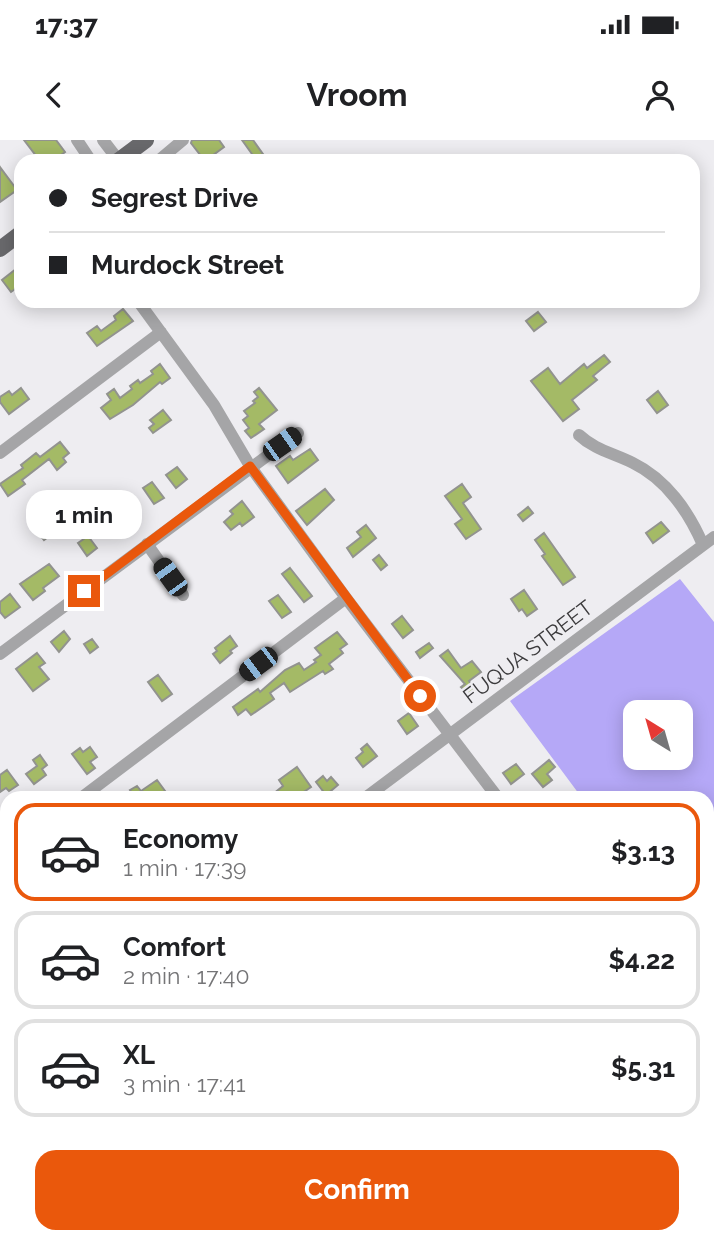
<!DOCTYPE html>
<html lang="en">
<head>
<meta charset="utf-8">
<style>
  body { margin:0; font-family:Raleway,sans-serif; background:#f6f6f6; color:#202124; height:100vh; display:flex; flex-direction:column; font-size:26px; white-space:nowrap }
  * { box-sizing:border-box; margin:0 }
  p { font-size:23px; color:#757577 }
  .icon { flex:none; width:38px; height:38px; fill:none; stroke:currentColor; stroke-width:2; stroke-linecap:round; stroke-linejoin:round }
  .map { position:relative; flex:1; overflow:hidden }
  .details { position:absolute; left:0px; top:651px; width:714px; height:453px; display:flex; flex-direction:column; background:#fff; border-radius:21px 21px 0 0; box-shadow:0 4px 18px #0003 }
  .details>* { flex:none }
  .top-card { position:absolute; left:14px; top:14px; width:686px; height:154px; border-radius:21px; box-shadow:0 4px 18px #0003; display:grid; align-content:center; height:154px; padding:0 35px; background:#fff }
  .needle { width:46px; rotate:323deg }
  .controls { position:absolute; left:623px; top:560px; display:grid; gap:14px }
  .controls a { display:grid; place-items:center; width:70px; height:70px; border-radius:14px; background:#fff; box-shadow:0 4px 18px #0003; font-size:35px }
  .end { position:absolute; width:32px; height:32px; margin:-16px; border:9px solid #ea580c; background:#fff; box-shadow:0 0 0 4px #fff }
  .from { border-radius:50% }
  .bubble { position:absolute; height:49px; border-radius:21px; background:#fff; box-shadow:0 4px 18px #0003; font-size:23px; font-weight:700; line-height:49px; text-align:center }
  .car { position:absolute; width:21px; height:42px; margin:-21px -10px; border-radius:9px; box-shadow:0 0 5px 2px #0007; background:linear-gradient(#222 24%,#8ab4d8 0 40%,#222 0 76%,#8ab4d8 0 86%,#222 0) }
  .top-card b { display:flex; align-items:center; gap:24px; height:66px; font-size:26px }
  .top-card b+b { border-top:2px solid #e0e0e0 }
  .top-card i { width:18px; height:18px; background:#202124 }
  ul { padding:12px 0 0; list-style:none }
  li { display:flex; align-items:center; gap:21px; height:98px; margin:0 14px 10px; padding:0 21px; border:4px solid #e0e0e0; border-radius:21px }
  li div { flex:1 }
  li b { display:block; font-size:26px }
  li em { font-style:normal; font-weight:700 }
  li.active { border-color:#ea580c }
  li>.icon { width:63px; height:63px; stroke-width:1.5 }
  .button { display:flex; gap:14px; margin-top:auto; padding:14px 35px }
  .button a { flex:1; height:80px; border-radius:21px; background:#ea580c; color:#fff; font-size:28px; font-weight:700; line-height:80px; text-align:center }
  .status { display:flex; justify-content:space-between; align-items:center; height:49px; padding:0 35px; background:#fff; direction:ltr }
  .status svg { height:19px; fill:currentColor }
  header { display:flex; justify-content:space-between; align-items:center; height:91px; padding:0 35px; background:#fff; font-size:32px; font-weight:700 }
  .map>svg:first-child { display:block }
  .forest { fill:#b5a8f7; fill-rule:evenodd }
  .building { fill:#a4ba66; stroke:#92938f; stroke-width:2 }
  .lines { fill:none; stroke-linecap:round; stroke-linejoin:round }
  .minor { stroke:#a5a5a7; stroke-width:12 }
  .major { stroke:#69696c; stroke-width:16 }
  .route { stroke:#ea580c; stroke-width:9 }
  .labels { text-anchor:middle; stroke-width:5; stroke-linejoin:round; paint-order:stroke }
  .street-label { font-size:21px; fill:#3b3a3c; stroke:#eeedf1 }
</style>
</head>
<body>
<div class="status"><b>17:37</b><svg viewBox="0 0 49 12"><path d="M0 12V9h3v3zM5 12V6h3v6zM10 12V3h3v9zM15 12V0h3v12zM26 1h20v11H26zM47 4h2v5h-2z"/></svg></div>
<header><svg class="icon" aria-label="back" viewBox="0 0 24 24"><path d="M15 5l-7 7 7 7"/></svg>Vroom<svg class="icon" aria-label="person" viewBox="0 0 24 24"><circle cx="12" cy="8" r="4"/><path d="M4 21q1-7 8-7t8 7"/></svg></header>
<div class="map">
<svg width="714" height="1104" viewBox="0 0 714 1104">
  <rect width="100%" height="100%" fill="#eeedf1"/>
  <path class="forest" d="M 680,439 L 714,482 L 714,814 L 707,820 L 707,658 L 582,658 L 510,561 ZM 635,572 L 681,572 L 681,618 L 635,618 Z"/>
  <path class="building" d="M 24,0 L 56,0 L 65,12 L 53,21 L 40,21 Z
    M 192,0 L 219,0 L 224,7 L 205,21 L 191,3 Z
    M 242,0 L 253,0 L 265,17 L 257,21 Z
    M 0,27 L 17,50 L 0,62 Z
    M 21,125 L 21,145 L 11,152 L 2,140 Z
    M 123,169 L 133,181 L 97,206 L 87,193 L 97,186 L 101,191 L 116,180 L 114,176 Z
    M 538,172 L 546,182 L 534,191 L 526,181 Z
    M 604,215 L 610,222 L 593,236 L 597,240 L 572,260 L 579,269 L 563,281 L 531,241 L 548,228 L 560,244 L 584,224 L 587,228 Z
    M 160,224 L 170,238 L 162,244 L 160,242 L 133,265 L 110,279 L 101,268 L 111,260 L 107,254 L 114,249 L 120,258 L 132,249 L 130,246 L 138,240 L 140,243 L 153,234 L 151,231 Z
    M 21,248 L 29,259 L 9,274 L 0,262 L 0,257 L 9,251 L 12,255 Z
    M 259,248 L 277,270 L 259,284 L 264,289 L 251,298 L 245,291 L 249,288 L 243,280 L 248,276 L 244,271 L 255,263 L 253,261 L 258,257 L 254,252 Z
    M 658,251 L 668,265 L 657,273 L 647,260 Z
    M 163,270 L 171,280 L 153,293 L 149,288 L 154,284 L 150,280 Z
    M 60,302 L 69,313 L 63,318 L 66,322 L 57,330 L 49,319 L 22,340 L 25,344 L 8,356 L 0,344 L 23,328 L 21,325 L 36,313 L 40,317 Z
    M 310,309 L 318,320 L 288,343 L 276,326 L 290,316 L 293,320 Z
    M 177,327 L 187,339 L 176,348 L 166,335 Z
    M 152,342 L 164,358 L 154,364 L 143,348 Z
    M 462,344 L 471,357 L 463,363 L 481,389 L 466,399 L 455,384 L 462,379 L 445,356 Z
    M 325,349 L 334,360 L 307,385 L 296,371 Z
    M 242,361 L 254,377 L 242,386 L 240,383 L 231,390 L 224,382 L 233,374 L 230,371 Z
    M 528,367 L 533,373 L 523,381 L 518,375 Z
    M 50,380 L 57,390 L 44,400 L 36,390 Z
    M 661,382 L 669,391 L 653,403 L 646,393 Z
    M 366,385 L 376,398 L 353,417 L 347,408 L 361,397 L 357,392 Z
    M 544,393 L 575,437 L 563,445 L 542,416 L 545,414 L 535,400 Z
    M 88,396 L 97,408 L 87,416 L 78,403 Z
    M 379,415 L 387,425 L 381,430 L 373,420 Z
    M 49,424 L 59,436 L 43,448 L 45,451 L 33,460 L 20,444 Z
    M 290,428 L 312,456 L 304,462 L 282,434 Z
    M 524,450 L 537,469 L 527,476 L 522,469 L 519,471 L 511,459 Z
    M 10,454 L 20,467 L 5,478 L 0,472 L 0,462 Z
    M 278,455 L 291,472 L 282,478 L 269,461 Z
    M 402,476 L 413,490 L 403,498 L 392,484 Z
    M 64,491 L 70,499 L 59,512 L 51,502 Z
    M 337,492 L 347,504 L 340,509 L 343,513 L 329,524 L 333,529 L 325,534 L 323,531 L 290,552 L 284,543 L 270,553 L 274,559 L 251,575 L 246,569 L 238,575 L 233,567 L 258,549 L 260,552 L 285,530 L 299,523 L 304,530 L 316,522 L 314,520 L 321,515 L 315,508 Z
    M 230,496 L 237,506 L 230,511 L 232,513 L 220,523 L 213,514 L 217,511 L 215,508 Z
    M 92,499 L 98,507 L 90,513 L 84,504 Z
    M 429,503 L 433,508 L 420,518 L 416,512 Z
    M 448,510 L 461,528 L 472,521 L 481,532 L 469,541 L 475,549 L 468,554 L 461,547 L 465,544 L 440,516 Z
    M 37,513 L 45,523 L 39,527 L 49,539 L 33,551 L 16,529 Z
    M 158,535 L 172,554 L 162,561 L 148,542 Z
    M 409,573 L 418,586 L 407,594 L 398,581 Z
    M 367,604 L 377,616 L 363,627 L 356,618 L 363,612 L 361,609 Z
    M 90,607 L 97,617 L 90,622 L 95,628 L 87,634 L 72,614 L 80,608 L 83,612 Z
    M 40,615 L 47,625 L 42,629 L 46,635 L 34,644 L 26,634 L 37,626 L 33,620 Z
    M 549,620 L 555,627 L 547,634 L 552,640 L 543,647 L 532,634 Z
    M 516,624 L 524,634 L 511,644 L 503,633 Z
    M 297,627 L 311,647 L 301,654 L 304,658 L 268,658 L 283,646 L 279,640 Z
    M 7,630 L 18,645 L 9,651 L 6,648 L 0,652 L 0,635 Z
    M 323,636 L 327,641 L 331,637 L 338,645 L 326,655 L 316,642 Z
    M 157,640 L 168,655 L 164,658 L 131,658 L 134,656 L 130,650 L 137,646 L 141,651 Z
    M 7,988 L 7,1005 L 0,1010 L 0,994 Z"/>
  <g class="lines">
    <path class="minor" d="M 77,0 L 91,21
      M 103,0 L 119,21
      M 158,21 L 183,0
      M 138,161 L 214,265 L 250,326 L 346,458 L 498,658
      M 579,295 C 595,310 613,313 633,323 C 666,339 689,372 703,405
      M 0,313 L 161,192
      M 147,404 L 183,455
      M 0,514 L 298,293
      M 81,658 L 346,458
      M 365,658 L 714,397
      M 0,719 L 7,714
      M 0,931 L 7,926
      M 707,934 L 714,944
      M 707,959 L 714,953
      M 271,1104 L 280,1097
      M 513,1104 L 522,1097"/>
    <path class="major" d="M 118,21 L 146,0
      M 0,109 L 21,93
      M 0,780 L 7,789
      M 0,816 L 7,825
      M 220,1097 L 225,1104
      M 248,1097 L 253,1104"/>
  </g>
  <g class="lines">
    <path class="route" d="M 84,451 L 250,326 L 420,556"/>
  </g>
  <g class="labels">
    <g class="street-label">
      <text transform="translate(528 512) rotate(-37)" y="7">FUQUA STREET</text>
    </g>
  </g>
</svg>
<div class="controls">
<a><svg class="needle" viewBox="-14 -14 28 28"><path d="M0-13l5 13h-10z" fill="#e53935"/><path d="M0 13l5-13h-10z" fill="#757577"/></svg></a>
</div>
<i class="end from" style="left:420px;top:556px"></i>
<i class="end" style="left:84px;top:451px"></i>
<div class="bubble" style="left:26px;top:350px;width:116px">1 min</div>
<i class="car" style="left:282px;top:304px;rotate:55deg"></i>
<i class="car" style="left:170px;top:437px;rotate:324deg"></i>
<i class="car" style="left:258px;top:524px;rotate:233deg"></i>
<div class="top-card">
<b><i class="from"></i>Segrest Drive</b>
<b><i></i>Murdock Street</b>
</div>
<section class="details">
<ul>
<li class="active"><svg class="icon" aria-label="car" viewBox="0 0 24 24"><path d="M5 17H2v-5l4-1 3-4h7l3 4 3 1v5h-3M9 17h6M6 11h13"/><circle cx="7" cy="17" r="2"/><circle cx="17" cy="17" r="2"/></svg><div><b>Economy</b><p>1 min · 17:39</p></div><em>$3.13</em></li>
<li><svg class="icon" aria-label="car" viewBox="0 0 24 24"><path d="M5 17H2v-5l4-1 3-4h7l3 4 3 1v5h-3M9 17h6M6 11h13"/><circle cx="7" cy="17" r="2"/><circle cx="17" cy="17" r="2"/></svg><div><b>Comfort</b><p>2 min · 17:40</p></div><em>$4.22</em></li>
<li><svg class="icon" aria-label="car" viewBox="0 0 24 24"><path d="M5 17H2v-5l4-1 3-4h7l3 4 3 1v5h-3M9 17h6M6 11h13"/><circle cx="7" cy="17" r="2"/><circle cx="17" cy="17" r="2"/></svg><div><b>XL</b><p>3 min · 17:41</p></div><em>$5.31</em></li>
</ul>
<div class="button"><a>Confirm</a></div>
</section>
</div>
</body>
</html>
